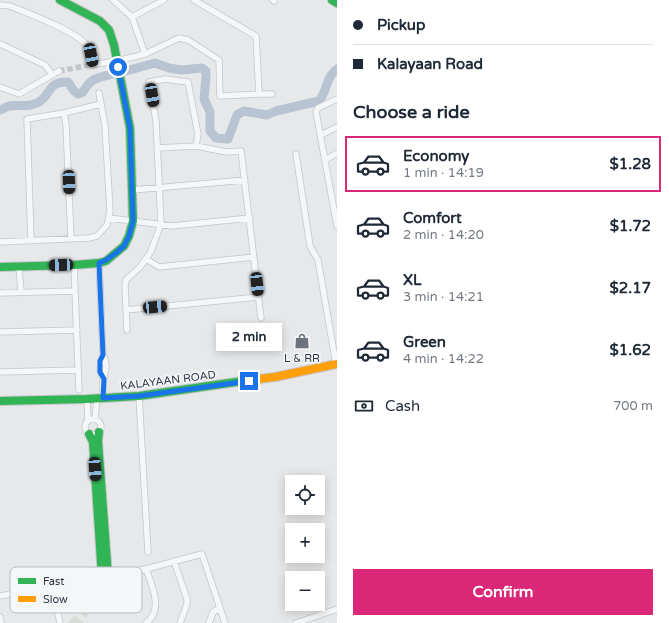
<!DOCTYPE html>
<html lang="en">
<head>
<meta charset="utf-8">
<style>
  body { margin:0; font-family:"Varela Round",sans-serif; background:#f2f2f3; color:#1f2937; height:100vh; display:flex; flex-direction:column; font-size:15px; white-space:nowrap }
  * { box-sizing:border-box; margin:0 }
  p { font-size:13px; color:#747a83 }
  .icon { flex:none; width:22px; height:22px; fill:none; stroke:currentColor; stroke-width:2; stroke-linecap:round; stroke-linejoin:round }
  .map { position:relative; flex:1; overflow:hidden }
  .panel { display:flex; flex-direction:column; background:#fff; width:332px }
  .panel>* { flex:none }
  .guide { display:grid; align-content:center; height:88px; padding:0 16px; background:#fff }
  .buttons { position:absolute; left:285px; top:475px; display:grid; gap:8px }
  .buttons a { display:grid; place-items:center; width:40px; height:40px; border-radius:0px; background:#fff; box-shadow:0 2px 10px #0003; font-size:20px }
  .end { position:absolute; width:18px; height:18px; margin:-9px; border:5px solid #1a73e8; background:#fff; box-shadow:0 0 0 2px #fff }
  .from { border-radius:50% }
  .bubble { position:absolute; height:28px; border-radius:0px; background:#fff; box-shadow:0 2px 10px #0003; font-size:13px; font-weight:800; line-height:28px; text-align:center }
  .car { position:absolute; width:12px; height:24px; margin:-12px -6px; border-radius:5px; box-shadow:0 0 3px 1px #0007; background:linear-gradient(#222 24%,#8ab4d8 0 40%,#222 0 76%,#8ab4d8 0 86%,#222 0) }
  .guide b { display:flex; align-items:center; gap:14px; height:38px; font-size:15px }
  .guide b+b { border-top:1px solid #e0e1e3 }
  .guide i { width:10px; height:10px; background:#1f2937 }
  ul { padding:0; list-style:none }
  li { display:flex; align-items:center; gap:12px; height:56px; margin:0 8px 6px; padding:0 8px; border:2px solid transparent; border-radius:0px }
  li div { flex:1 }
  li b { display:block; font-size:15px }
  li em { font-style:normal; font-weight:800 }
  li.active { border-color:#db2777 }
  li>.icon { width:36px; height:36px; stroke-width:1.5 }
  h2 { padding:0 16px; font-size:18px; line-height:48px }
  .pay { display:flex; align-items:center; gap:10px; height:44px; padding:0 16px; font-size:15px }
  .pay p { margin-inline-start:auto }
  .primary-button { display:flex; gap:8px; margin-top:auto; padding:8px 16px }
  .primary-button a { flex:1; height:46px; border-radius:0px; background:#db2777; color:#fff; font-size:16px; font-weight:800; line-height:46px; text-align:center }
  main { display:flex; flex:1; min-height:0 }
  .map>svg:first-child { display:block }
  .pitch { fill:#d7ddd7 }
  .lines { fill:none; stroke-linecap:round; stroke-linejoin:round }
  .river { stroke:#b8c4d2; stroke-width:9 }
  .street-tunnel { stroke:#c1c4c8; stroke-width:5.5; stroke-dasharray:5.5 3; stroke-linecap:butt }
  .street-casing { stroke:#c4c6c8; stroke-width:7 }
  .fast-casing { stroke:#c4c6c8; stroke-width:10 }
  .slow-casing { stroke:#c4c6c8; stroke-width:10 }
  .street { stroke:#f5f6f7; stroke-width:5.5 }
  .fast { stroke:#30b455; stroke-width:8 }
  .slow { stroke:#ff9f0a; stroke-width:8 }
  .route { stroke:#1a73e8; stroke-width:5 }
  .labels { text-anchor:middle; stroke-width:3.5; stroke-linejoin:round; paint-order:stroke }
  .poi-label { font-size:11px; fill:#2e3542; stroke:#f4f6f8 }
  .street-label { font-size:11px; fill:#2e3542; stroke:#f4f6f8 }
  .key { fill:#f4f6f8; stroke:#b9bcc1; stroke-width:1 }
  .key-label { font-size:11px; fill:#2e3542 }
</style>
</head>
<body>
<main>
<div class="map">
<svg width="337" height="623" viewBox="0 0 337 623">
  <rect width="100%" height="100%" fill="#e6e8ea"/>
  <path class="pitch" d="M 75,595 L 93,608 L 86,618 L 68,605 Z
    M 74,615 L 84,623 L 68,623 Z"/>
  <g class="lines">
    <path class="river" d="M 126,71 L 155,63 L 169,68 L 181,70 L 202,68 L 206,71 L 206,77 L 204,99 L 210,112 L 210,131 L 216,138 L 228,139 L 237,115 L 244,111 L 267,115 L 276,111 L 319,101 C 328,90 325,78 337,69
      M 0,110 C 3,109 6,107 9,106 C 19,104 29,108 39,102 C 53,93 46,82 68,82 L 74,91 L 78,94 L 83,92 C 91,77 98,78 113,74"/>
    <path class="street-tunnel" d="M 59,71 L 90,65"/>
    <g class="street-casing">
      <path id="street" d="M 113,0 L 132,17
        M 194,0 L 256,36 L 259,94
        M 273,0 L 274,1
        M 0,5 L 10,6 C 27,13 79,32 87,46 C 91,52 92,58 93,64
        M 0,44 L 45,65 L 52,74
        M 145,54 L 179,38 L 188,40 L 219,60 L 220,96 L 259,94 L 272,94
        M 90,65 L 117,61 L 145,54 L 132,17 L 164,0
        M 0,87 L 19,94 L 59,71
        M 337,99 L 318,108 L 316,112 L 337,226
        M 64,113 L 66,124 L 71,239
        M 321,135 L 337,127
        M 158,148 L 196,146 L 226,152 L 241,151 L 261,318
        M 296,154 L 310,246 L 318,260 L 336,364
        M 325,160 L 337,153
        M 133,190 L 245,180
        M 109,218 L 172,226 L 250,218
        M 31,240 L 27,119 L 64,113 L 101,104
        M 0,242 L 89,238 L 97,236 L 107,225 L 110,211 L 105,126 L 99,93
        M 146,259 L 159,267 L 254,257
        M 99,263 L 103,355 C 99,363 99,370 103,379
        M 74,265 L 79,390
        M 19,267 L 21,292
        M 0,293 L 75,291
        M 126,310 L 258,297
        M 127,330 L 125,285 L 126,280 L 140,267 L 146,259 L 151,251 L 161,224 L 156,121 L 149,82 L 165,79 L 188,82 L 198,134 L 196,146
        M 0,332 L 77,330
        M 0,372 L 78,370
        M 139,396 L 148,552
        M 103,398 C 103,392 103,386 103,381 C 105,370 109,366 103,355
        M 87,399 L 88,421
        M 95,419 L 97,398
        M85 427a8 8 0 1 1 16 0a8 8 0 1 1-16 0Z
        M 174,561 L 187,599 L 187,604 L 180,623
        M 52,586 L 60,623
        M 0,596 L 146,569 L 202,554 L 225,623
        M 0,617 L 1,623
        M 146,623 C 164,610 152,586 146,569
        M 209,623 L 213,612 L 220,608
        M 296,623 L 337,609"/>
    </g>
    <g class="fast-casing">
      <path id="fast" d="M 332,0 L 337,3
        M 0,267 L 74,265 L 99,263 L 106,261 L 124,246 L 129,236 L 133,221 L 130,128 L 114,45 L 109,30 L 100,21 L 60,0
        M 0,401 L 87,399 L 139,396 L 250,380
        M 89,434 L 93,442 L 102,577 L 99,585 L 101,590 L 108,592 C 115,587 115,581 108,576 L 98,441 L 99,432"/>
    </g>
    <g class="slow-casing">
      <path id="slow" d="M 250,380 L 275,377 L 337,364"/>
    </g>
    <use href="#street" class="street"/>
    <use href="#fast" class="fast"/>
    <use href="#slow" class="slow"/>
  </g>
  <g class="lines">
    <path class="route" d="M 118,67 L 130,128 L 133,221 L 129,236 L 124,246 L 116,253 L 106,260 L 99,263 L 103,355 L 100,361 L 100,372 L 104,379 L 103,398 L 139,396 L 249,381"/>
  </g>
  <defs>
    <g id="shop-bare" transform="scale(1.2)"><path d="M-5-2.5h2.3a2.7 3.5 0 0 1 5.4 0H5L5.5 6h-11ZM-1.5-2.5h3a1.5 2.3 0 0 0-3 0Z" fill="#6e747d" stroke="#f4f6f8" stroke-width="2.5" paint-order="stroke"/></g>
  </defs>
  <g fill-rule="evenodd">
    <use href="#shop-bare" x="302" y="341"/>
  </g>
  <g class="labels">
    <g class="poi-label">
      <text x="302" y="362">L &amp; RR</text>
    </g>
    <g class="street-label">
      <text transform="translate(168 380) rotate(-7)" y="4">KALAYAAN ROAD</text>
    </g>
  </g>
  <rect x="10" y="567" width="132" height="46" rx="6" class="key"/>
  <rect x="18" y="578" width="18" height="6" fill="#30b455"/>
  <rect x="18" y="596" width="18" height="6" fill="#ff9f0a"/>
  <g class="key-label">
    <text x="43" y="585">Fast</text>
    <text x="43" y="603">Slow</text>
  </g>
</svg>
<div class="buttons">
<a><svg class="icon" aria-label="locate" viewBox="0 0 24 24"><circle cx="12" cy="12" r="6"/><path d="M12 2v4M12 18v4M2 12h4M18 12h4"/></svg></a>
<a>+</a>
<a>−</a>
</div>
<i class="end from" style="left:118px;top:67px"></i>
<i class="end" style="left:249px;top:381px"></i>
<div class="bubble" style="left:216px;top:323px;width:66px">2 min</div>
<i class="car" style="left:91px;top:55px;rotate:169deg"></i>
<i class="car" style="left:152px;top:95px;rotate:170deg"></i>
<i class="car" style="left:69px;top:182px;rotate:178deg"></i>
<i class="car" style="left:61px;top:265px;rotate:268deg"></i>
<i class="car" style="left:257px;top:284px;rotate:174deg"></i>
<i class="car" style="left:155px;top:307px;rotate:85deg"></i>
<i class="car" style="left:95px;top:469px;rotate:176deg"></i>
</div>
<section class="panel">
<div class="guide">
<b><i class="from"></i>Pickup</b>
<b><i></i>Kalayaan Road</b>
</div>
<h2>Choose a ride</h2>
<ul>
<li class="active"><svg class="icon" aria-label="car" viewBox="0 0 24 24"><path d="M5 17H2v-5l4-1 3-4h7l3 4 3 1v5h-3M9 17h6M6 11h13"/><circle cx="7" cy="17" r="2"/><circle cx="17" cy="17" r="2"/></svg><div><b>Economy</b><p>1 min · 14:19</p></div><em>$1.28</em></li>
<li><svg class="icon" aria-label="car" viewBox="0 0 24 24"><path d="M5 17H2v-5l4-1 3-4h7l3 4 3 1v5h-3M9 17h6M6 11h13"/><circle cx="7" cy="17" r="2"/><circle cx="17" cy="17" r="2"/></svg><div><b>Comfort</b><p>2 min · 14:20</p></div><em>$1.72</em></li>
<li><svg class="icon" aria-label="car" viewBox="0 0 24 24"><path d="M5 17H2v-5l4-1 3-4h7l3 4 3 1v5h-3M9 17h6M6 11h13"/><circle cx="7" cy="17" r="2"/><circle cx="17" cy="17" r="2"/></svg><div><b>XL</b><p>3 min · 14:21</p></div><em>$2.17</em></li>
<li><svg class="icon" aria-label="car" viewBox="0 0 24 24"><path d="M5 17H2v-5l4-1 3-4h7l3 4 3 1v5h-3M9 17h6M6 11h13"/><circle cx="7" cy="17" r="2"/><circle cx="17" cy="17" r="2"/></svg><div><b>Green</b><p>4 min · 14:22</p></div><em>$1.62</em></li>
</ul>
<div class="pay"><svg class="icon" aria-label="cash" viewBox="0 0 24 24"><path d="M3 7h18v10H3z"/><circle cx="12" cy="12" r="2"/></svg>Cash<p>700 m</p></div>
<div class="primary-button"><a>Confirm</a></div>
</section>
</main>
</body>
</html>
